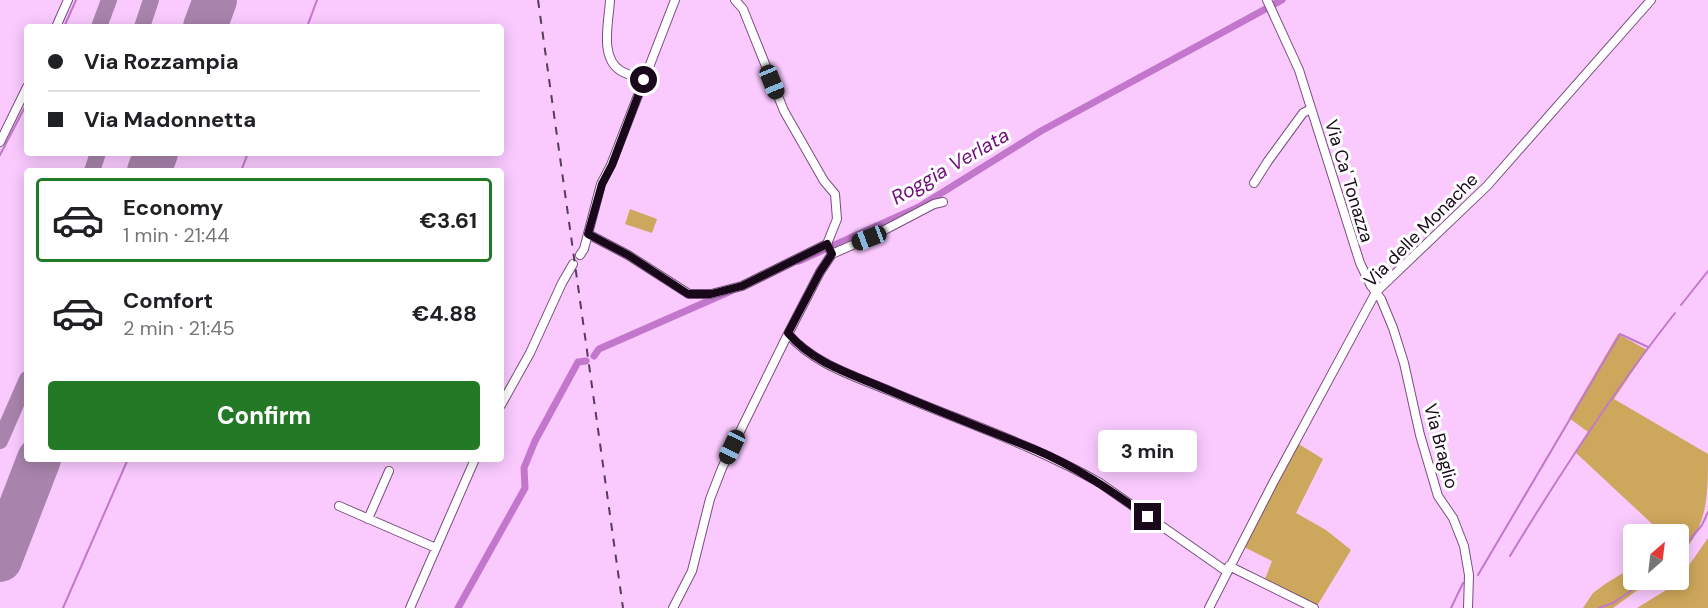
<!DOCTYPE html>
<html lang="en">
<head>
<meta charset="utf-8">
<style>
  body { margin:0; font-family:"DM Sans",sans-serif; background:#f6f6f6; color:#202124; height:100vh; display:flex; flex-direction:column; font-size:22px; white-space:nowrap }
  * { box-sizing:border-box; margin:0 }
  p { font-size:20px; color:#757577 }
  .icon { flex:none; width:33px; height:33px; fill:none; stroke:currentColor; stroke-width:2; stroke-linecap:round; stroke-linejoin:round }
  .map { position:relative; flex:1; overflow:hidden }
  .panel { position:absolute; left:24px; top:168px; width:480px; height:294px; display:flex; flex-direction:column; background:#fff; border-radius:6px; box-shadow:0 3px 15px #0003 }
  .panel>* { flex:none }
  .banner { position:absolute; left:24px; top:24px; width:480px; height:132px; border-radius:6px; box-shadow:0 3px 15px #0003; display:grid; align-content:center; height:132px; padding:0 24px; background:#fff }
  .needle { width:39px; rotate:28deg }
  .controls { position:absolute; left:1623px; top:524px; display:grid; gap:12px }
  .controls a { display:grid; place-items:center; width:66px; height:66px; border-radius:6px; background:#fff; box-shadow:0 3px 15px #0003; font-size:30px }
  .end { position:absolute; width:27px; height:27px; margin:-14px; border:8px solid #18081a; background:#fff; box-shadow:0 0 0 3px #fff }
  .from { border-radius:50% }
  .bubble { position:absolute; height:42px; border-radius:6px; background:#fff; box-shadow:0 3px 15px #0003; font-size:20px; font-weight:700; line-height:42px; text-align:center }
  .car { position:absolute; width:18px; height:36px; margin:-18px -9px; border-radius:8px; box-shadow:0 0 4px 2px #0007; background:linear-gradient(#222 24%,#8ab4d8 0 40%,#222 0 76%,#8ab4d8 0 86%,#222 0) }
  .banner b { display:flex; align-items:center; gap:21px; height:57px; font-size:22px }
  .banner b+b { border-top:2px solid #e0e0e0 }
  .banner i { width:15px; height:15px; background:#202124 }
  ul { padding:10px 0 0; list-style:none }
  li { display:flex; align-items:center; gap:18px; height:84px; margin:0 12px 9px; padding:0 12px; border:3px solid transparent; border-radius:6px }
  li div { flex:1 }
  li b { display:block; font-size:22px }
  li em { font-style:normal; font-weight:700 }
  li.on { border-color:#237926 }
  li>.icon { width:54px; height:54px; stroke-width:1.5 }
  .primary-button { display:flex; gap:12px; margin-top:auto; padding:12px 24px }
  .primary-button a { flex:1; height:69px; border-radius:6px; background:#237926; color:#fff; font-size:24px; font-weight:700; line-height:69px; text-align:center }
  .map>svg:first-child { display:block }
  .green { fill:#cda75b }
  .lines { fill:none; stroke-linecap:round; stroke-linejoin:round }
  .stream { stroke:#c377cc; stroke-width:2 }
  .canal { stroke:#c377cc; stroke-width:7 }
  .taxiway { stroke:#a884ac; stroke-width:16 }
  .runway { stroke:#a884ac; stroke-width:44 }
  .minor-casing { stroke:#784e7d; stroke-width:10 }
  .minor { stroke:#fff; stroke-width:8 }
  .rail { stroke:#553d58; stroke-width:2; stroke-dasharray:8 8; stroke-linecap:butt }
  .route { stroke:#18081a; stroke-width:8 }
  .labels { text-anchor:middle; stroke-width:6; stroke-linejoin:round; paint-order:stroke }
  .street-label { font-size:18px; fill:#18081a; stroke:#fefefe }
  .water-label { font-size:20px; font-style:italic; fill:#700d7a; stroke:#fefefe }
</style>
</head>
<body>
<div class="map">
<svg width="1708" height="608" viewBox="0 0 1708 608">
  <rect width="100%" height="100%" fill="#facaff"/>
  <path class="green" d="M 630,209 L 657,219 L 652,233 L 625,224 Z
    M 1618,334 L 1647,350 L 1614,399 L 1708,454 C 1708,495 1708,527 1679,557 L 1678,534 L 1663,534 L 1575,452 L 1588,432 L 1569,418 Z
    M 1297,443 L 1323,459 L 1296,513 L 1326,530 L 1351,550 L 1317,606 L 1265,579 L 1272,561 L 1242,546 Z
    M 1708,538 L 1708,608 L 1637,608 L 1676,584 Z
    M 1633,567 L 1634,579 L 1653,579 L 1613,608 L 1583,608 L 1593,593 L 1605,584 Z"/>
  <g class="lines">
    <path class="stream" d="M 64,27 L 76,0
      M 307,27 L 317,0
      M 0,155 L 27,103
      M 241,171 L 248,153
      M 1681,305 L 1708,271
      M 1678,554 L 1702,525 L 1708,512
      M 1510,556 C 1561,472 1614,390 1675,313
      M 1478,575 L 1620,334 L 1648,347
      M 63,608 L 128,459
      M 1451,608 L 1463,583
      M 1599,608 L 1613,603 L 1648,579"/>
    <path class="canal" d="M 799,261 L 919,207 L 1041,131 L 1282,0
      M 594,356 L 599,349 L 731,291
      M 458,608 L 525,488 L 524,468 L 535,441 L 578,362 L 586,361"/>
    <path class="taxiway" d="M 209,0 L 211,11
      M 99,27 L 109,0
      M 142,27 L 151,0
      M 92,171 L 98,153
      M 0,441 L 27,379"/>
    <path class="runway" d="M 205,27 L 215,0
      M 149,171 L 156,153
      M 0,560 L 39,459"/>
    <g class="minor-casing">
      <path id="minor" d="M 610,0 C 609,21 599,58 621,71 C 628,75 636,77 644,80
        M 1267,0 L 1299,70 L 1360,263 L 1371,286 L 1381,299 L 1393,328 L 1404,363 L 1420,435 L 1438,496 L 1453,518 L 1464,546 L 1469,575 L 1468,608
        M 56,27 L 68,0
        M 0,142 L 27,87
        M 1254,183 L 1268,161 L 1303,113 L 1311,109
        M 588,234 L 628,255 L 689,294 L 711,294 L 742,286 L 827,244 L 837,219 L 835,194 L 824,181 L 784,111 L 743,9 L 735,0
        M 832,254 L 873,236 L 934,204 L 943,202
        M 580,255 L 584,249 L 601,184 L 611,165 L 675,0
        M 788,334 C 814,364 854,376 890,391 C 960,421 1034,445 1100,483 L 1226,571
        M 501,405 L 530,353 L 562,283 L 573,264
        M 339,506 L 436,548
        M 368,519 L 389,471
        M 1229,566 L 1314,608
        M 410,608 L 475,459
        M 673,608 L 692,571 L 710,499 L 722,468 L 788,334 L 820,272 L 832,254 L 827,244
        M 1209,608 L 1273,483 L 1376,292 L 1487,186 L 1651,0"/>
    </g>
    <use href="#minor" class="minor"/>
    <path class="rail" d="M 538,0 L 623,608"/>
  </g>
  <g class="lines">
    <path class="route" d="M 644,80 L 612,165 L 602,184 L 588,234 L 628,255 L 688,294 L 711,294 L 742,286 L 827,244 L 832,254 L 820,272 L 788,333 C 813,363 851,374 886,389 C 935,410 985,429 1034,449 C 1075,466 1112,491 1148,517"/>
  </g>
  <g class="labels">
    <g class="street-label">
      <text transform="translate(1349 181) rotate(73)" y="6">Via Ca' Tonazza</text>
      <text transform="translate(1421 230) rotate(-45)" y="6">Via delle Monache</text>
      <text transform="translate(1441 446) rotate(75)" y="6">Via Braglio</text>
    </g>
    <g class="water-label">
      <text transform="translate(950 166) rotate(-30)" y="7">Roggia Verlata</text>
    </g>
  </g>
</svg>
<div class="controls">
<a><svg class="needle" viewBox="-14 -14 28 28"><path d="M0-13l5 13h-10z" fill="#e53935"/><path d="M0 13l5-13h-10z" fill="#757577"/></svg></a>
</div>
<i class="end from" style="left:644px;top:80px"></i>
<i class="end" style="left:1148px;top:517px"></i>
<div class="bubble" style="left:1098px;top:430px;width:99px">3 min</div>
<i class="car" style="left:772px;top:82px;rotate:158deg"></i>
<i class="car" style="left:869px;top:238px;rotate:249deg"></i>
<i class="car" style="left:732px;top:447px;rotate:205deg"></i>
<div class="banner">
<b><i class="from"></i>Via Rozzampia</b>
<b><i></i>Via Madonnetta</b>
</div>
<section class="panel">
<ul>
<li class="on"><svg class="icon" aria-label="car" viewBox="0 0 24 24"><path d="M5 17H2v-5l4-1 3-4h7l3 4 3 1v5h-3M9 17h6M6 11h13"/><circle cx="7" cy="17" r="2"/><circle cx="17" cy="17" r="2"/></svg><div><b>Economy</b><p>1 min · 21:44</p></div><em>€3.61</em></li>
<li><svg class="icon" aria-label="car" viewBox="0 0 24 24"><path d="M5 17H2v-5l4-1 3-4h7l3 4 3 1v5h-3M9 17h6M6 11h13"/><circle cx="7" cy="17" r="2"/><circle cx="17" cy="17" r="2"/></svg><div><b>Comfort</b><p>2 min · 21:45</p></div><em>€4.88</em></li>
</ul>
<div class="primary-button"><a>Confirm</a></div>
</section>
</div>
</body>
</html>
